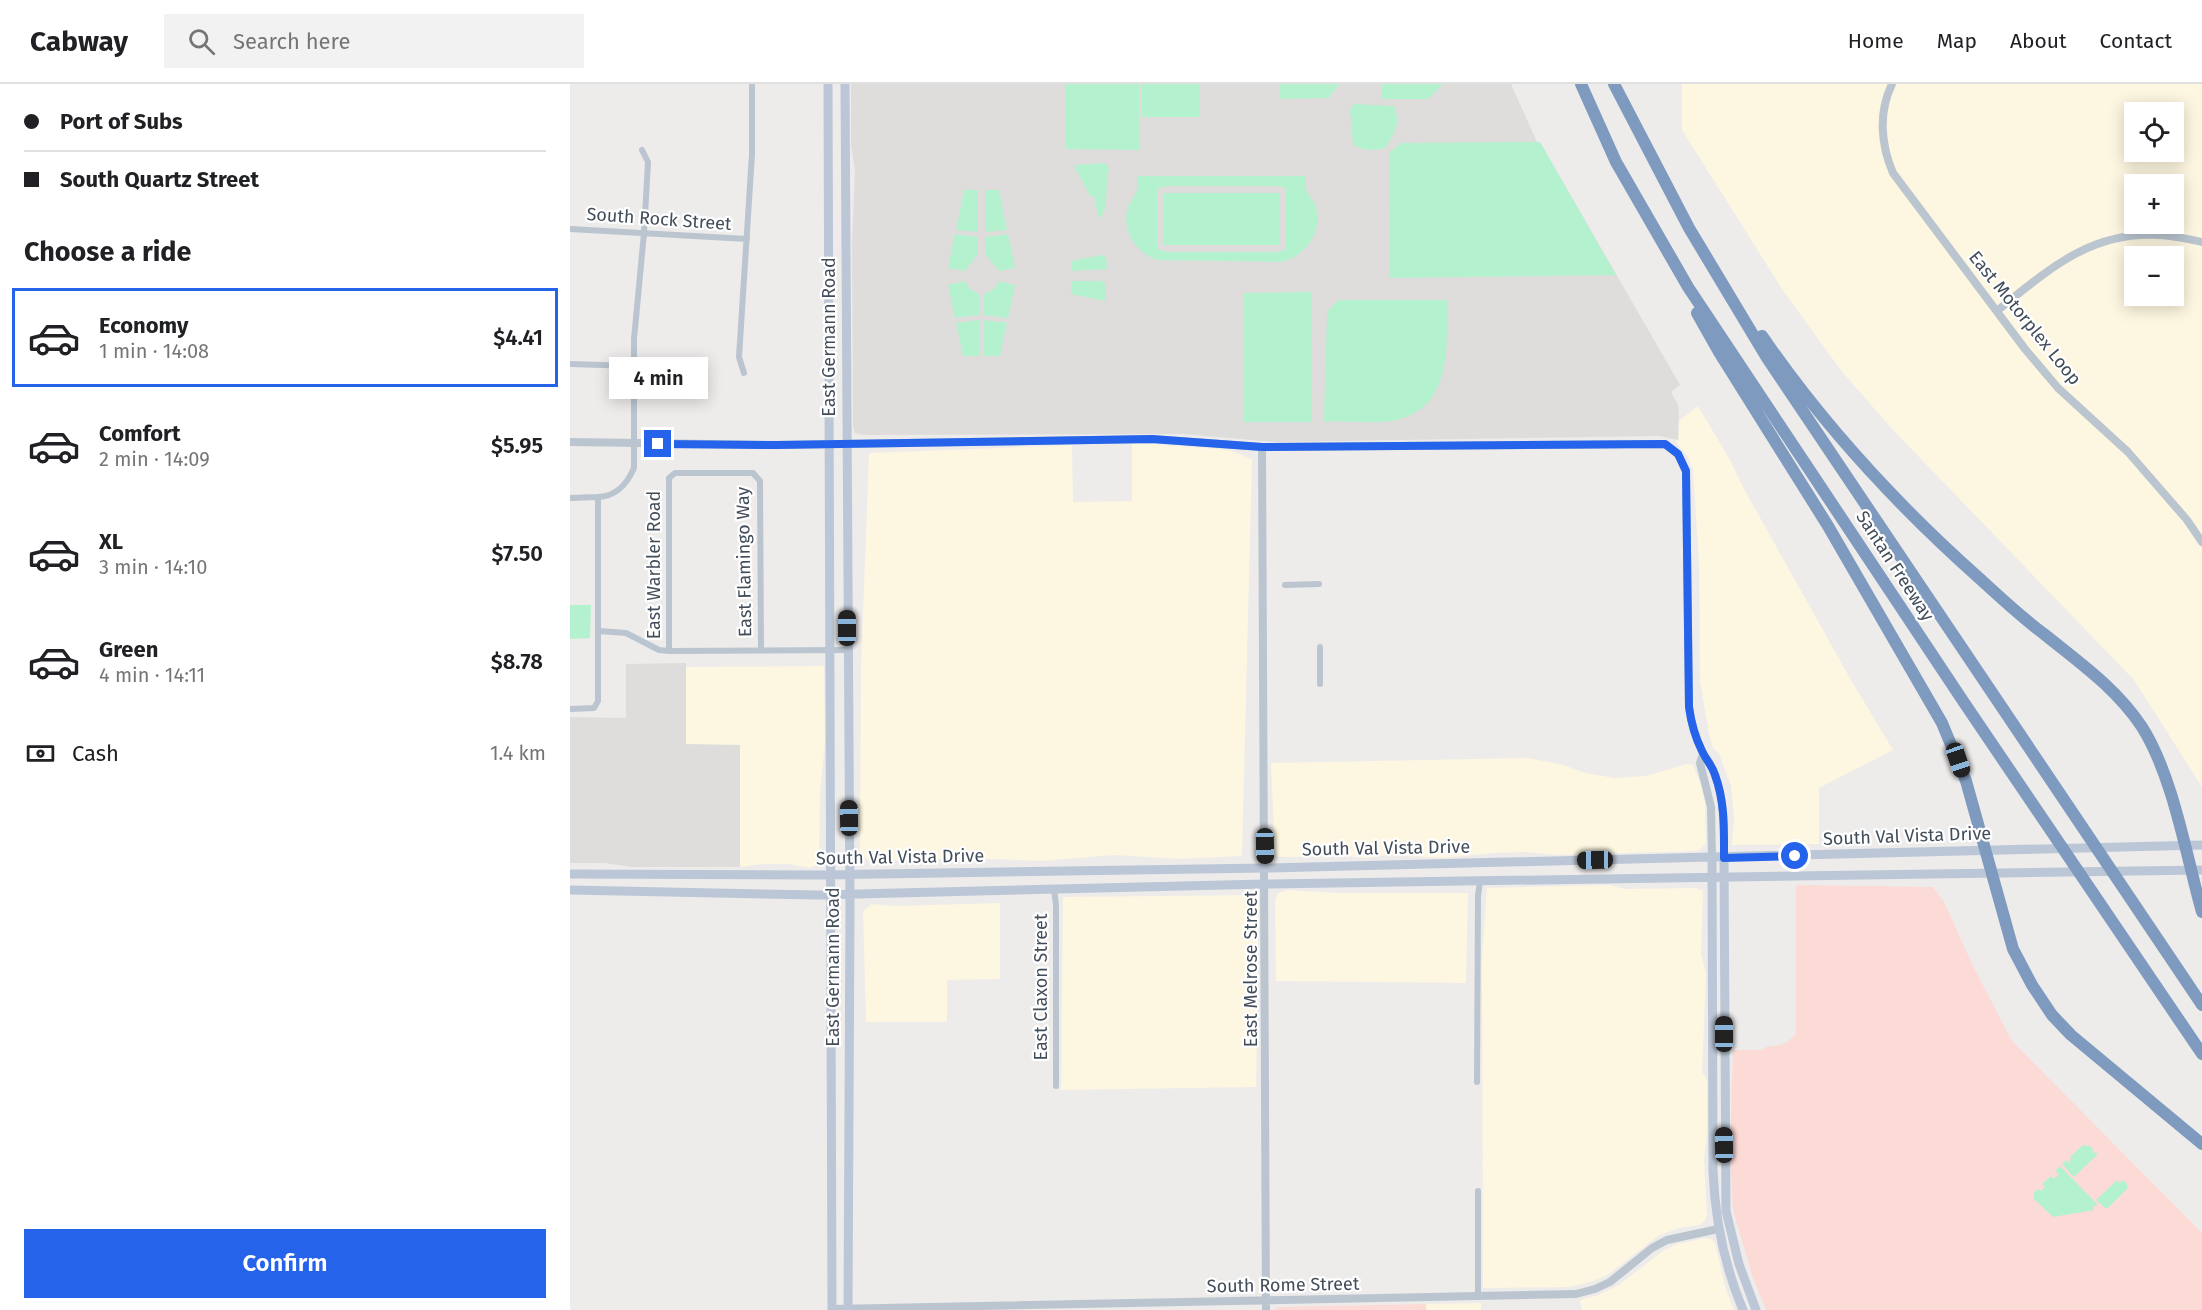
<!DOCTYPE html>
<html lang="en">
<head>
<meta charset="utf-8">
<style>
  body { margin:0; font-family:"Fira Sans",sans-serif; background:#f2f2f2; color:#202124; height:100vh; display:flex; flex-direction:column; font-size:22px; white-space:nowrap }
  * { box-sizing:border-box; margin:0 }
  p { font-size:20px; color:#757577 }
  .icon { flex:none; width:33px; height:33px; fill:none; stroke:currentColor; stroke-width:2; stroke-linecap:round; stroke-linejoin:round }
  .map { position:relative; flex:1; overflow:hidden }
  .drawer { display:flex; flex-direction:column; background:#fff; width:570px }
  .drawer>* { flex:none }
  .banner { display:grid; align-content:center; height:132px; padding:0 24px; background:#fff }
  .buttons { position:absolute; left:1554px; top:18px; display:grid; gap:12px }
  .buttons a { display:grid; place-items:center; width:60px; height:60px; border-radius:0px; background:#fff; box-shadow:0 3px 15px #0003; font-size:30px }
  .end { position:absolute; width:27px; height:27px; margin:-14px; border:8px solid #2563eb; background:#fff; box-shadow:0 0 0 3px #fff }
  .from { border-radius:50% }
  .bubble { position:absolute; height:42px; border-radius:0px; background:#fff; box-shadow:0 3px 15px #0003; font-size:20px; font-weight:600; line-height:42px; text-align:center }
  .car { position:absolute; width:18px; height:36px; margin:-18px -9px; border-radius:8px; box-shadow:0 0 4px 2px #0007; background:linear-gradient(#222 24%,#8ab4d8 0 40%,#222 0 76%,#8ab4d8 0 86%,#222 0) }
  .banner b { display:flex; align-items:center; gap:21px; height:57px; font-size:22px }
  .banner b+b { border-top:2px solid #e0e0e0 }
  .banner i { width:15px; height:15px; background:#202124 }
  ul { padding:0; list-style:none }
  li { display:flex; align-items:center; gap:18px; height:99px; margin:0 12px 9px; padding:0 12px; border:3px solid transparent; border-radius:0px }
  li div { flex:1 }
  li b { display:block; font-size:22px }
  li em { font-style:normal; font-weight:600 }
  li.selected { border-color:#2563eb }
  li>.icon { width:54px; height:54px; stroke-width:1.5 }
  h2 { padding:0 24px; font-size:27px; line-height:72px }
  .pay { display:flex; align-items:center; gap:15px; height:66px; padding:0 24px; font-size:22px }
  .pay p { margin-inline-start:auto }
  .action { display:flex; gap:12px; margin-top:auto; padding:12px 24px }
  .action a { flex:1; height:69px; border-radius:0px; background:#2563eb; color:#fff; font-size:24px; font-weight:600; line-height:69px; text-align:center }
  header { display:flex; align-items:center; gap:36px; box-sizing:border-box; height:84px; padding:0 30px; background:#fff; border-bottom:2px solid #e0e0e0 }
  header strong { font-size:28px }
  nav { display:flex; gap:33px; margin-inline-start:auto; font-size:21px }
  .search { width:420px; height:54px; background:#f2f2f2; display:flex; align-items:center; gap:15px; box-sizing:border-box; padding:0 21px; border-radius:0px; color:#757577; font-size:22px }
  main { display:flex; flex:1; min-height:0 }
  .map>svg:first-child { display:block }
  .commercial { fill:#fdf6e0; fill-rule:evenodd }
  .education { fill:#dfdcdc }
  .medical { fill:#fcdbd7 }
  .green { fill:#b4f1ce; fill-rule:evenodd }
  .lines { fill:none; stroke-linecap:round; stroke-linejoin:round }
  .minor { stroke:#bac5cf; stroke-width:6 }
  .tertiary { stroke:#bac5cf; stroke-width:8 }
  .secondary { stroke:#bbc7d6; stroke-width:9 }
  .motorway { stroke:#7e9bbf; stroke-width:12 }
  .route { stroke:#2563eb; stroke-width:8 }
  .labels { text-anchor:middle; stroke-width:4.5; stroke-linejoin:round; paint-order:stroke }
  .street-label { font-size:18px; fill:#424d5a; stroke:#fff }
</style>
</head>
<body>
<header>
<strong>Cabway</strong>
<div class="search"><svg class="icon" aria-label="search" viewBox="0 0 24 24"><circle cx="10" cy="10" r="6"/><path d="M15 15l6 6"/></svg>Search here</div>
<nav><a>Home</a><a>Map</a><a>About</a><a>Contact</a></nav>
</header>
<main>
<section class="drawer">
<div class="banner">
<b><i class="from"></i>Port of Subs</b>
<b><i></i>South Quartz Street</b>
</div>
<h2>Choose a ride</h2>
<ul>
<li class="selected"><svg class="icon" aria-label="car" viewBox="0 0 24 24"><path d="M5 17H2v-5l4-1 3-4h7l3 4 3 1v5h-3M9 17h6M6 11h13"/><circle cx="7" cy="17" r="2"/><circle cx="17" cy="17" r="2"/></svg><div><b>Economy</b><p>1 min · 14:08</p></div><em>$4.41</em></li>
<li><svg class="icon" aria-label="car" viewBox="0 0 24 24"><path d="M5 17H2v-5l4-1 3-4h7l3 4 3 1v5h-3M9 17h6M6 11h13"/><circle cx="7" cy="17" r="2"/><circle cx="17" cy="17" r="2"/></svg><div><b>Comfort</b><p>2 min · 14:09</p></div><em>$5.95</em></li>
<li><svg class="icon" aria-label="car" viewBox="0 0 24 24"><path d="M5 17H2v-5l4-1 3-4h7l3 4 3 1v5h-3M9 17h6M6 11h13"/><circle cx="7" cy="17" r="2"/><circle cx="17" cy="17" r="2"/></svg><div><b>XL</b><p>3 min · 14:10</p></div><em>$7.50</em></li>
<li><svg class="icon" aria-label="car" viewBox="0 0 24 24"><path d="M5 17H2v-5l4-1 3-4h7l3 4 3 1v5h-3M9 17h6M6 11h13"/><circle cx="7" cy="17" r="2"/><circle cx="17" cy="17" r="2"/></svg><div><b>Green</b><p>4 min · 14:11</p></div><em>$8.78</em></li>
</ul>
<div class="pay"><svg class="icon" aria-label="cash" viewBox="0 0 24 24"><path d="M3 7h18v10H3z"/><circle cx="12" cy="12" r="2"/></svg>Cash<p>1.4 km</p></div>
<div class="action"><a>Confirm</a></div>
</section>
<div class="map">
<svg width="1632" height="1226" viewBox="0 0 1632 1226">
  <rect width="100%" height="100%" fill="#eeebeb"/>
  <path class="commercial" d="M 1112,0 L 1632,0 L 1632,703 L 1564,596 L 1324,347 L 1273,289 L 1214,208 L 1112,46 ZM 1564,28 L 1604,28 L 1604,68 L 1564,68 ZM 1564,100 L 1604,100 L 1604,140 L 1564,140 ZM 1564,172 L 1604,172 L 1604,212 L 1564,212 Z
    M 1128,322 L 1160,376 L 1174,405 L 1281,596 L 1323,666 L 1249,704 L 1249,760 L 1162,761 L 1164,734 L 1161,702 L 1149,669 L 1143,664 L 1139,650 L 1130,597 L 1129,481 L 1123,386 L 1118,373 L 1106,358 L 1108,356 L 1109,337 Z
    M 562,360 L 583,360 L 659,366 L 682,375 L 672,772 L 610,775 L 545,771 L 471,777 L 397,774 L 299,777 L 290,768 L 291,583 L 299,369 L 502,361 L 503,418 L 562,417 Z
    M 254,582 L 255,659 L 250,709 L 249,778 L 241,784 L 218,780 L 192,780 L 170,783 L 170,661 L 116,661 L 116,583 Z
    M 958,674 L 994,681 L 1015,689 L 1045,694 L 1076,692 L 1117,680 L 1123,681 L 1131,701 L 1135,718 L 1136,760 L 1128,767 L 984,771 L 957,768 L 923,769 L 874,774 L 817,771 L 795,774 L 776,772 L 709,773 L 705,769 L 701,679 Z
    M 1040,801 L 1056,805 L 1126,804 L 1133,807 L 1131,870 L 1136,890 L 1132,988 L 1137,996 L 1137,1049 L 1134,1076 L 1137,1132 L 1134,1138 L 1129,1141 L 1109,1144 L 1088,1152 L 1039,1190 L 1024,1197 L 1000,1203 L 913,1204 L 912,875 L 917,804 Z
    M 717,806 L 770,809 L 898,809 L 896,899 L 706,897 L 705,817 L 708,809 Z
    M 689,811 L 686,1003 L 491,1006 L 493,813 Z
    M 430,819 L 430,895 L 377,896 L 377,938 L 296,938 L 293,827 L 302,820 L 323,822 Z
    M 1135,1154 L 1142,1155 L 1145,1159 L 1156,1206 L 1164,1226 L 1012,1226 L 1010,1216 L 1028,1211 L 1049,1201 L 1094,1166 L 1107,1160 Z
    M 911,1219 L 911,1226 L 856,1226 L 856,1220 Z"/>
  <path class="education" d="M 281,0 L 941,0 L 967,58 L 970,58 L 1110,301 L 1101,308 L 1108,321 L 1109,329 L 1108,356 L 1090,352 L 704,358 L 612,350 L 293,351 L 285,349 L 283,342 L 282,158 L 285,86 L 281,61 Z
    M 116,579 L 116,660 L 170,661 L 170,783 L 62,783 L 35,779 L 0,779 L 0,633 L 56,634 L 56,580 Z"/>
  <path class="medical" d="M 1226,801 L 1363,803 L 1374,818 L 1403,882 L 1442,957 L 1632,1149 L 1632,1226 L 1196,1226 L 1183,1194 L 1163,1126 L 1160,1074 L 1163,966 L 1192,966 L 1196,963 L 1212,961 L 1226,951 Z
    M 856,1220 L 856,1226 L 704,1226 L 708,1223 Z"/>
  <path class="green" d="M 496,0 L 569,0 L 569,66 L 496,65 Z
    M 572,0 L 630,0 L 630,33 L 572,33 Z
    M 710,0 L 770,0 L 758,14 L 710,15 Z
    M 812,0 L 873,0 L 858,15 L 812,15 Z
    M 784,20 L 824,22 C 831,40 825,49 815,64 C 803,67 794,67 783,61 L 780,26 Z
    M 970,58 L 1046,191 L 820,194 L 819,69 L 831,59 Z
    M 532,79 L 537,80 L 539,85 C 534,102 540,119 531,134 L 528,131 L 524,112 L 520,112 L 504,81 Z
    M 567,92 L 736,92 C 736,96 735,103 736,106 C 739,112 744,117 746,123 C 753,149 735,173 710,178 L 587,176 C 565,168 551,147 558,123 C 560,117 565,112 567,106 C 568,103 567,96 567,92 ZM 597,102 L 705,102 L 716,104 L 716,165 L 707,168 L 597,168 L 587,165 L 587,105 Z
    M 394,106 L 408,106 L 408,148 L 386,146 Z
    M 415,106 L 429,106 L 437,146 L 415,148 Z
    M 593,109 L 710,109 L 710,161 L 593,161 Z
    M 385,150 L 408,153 L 407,171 L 395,187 L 378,184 Z
    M 438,150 L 445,184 L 429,187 L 416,171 L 415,153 Z
    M 532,171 L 536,172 L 537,185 L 502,187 L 501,177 Z
    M 395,197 L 401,206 L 409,210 L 409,231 L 385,234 L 378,201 Z
    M 429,197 L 445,201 L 438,234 L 414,231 L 414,210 L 423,206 Z
    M 502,197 L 531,197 L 536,200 L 536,217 L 501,210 Z
    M 742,208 L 742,338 L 674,338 L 674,209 Z
    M 768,216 L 877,216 C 877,263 883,328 820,337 C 799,340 776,337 754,337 L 757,228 Z
    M 409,236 L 409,272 L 393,272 L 386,239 Z
    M 414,236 L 437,239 L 430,272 L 414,272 Z
    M 0,521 L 21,521 L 20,554 L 0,555 Z
    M 1513,1061 L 1520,1062 L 1524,1066 L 1522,1068 L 1523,1069 L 1525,1068 L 1528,1070 L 1504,1093 L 1492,1080 L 1496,1076 L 1499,1079 L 1501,1075 L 1500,1073 Z
    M 1490,1082 L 1528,1121 L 1523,1122 L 1524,1126 L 1483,1133 L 1464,1115 L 1464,1108 L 1468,1105 L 1471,1107 L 1475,1103 L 1472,1100 L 1481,1092 L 1484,1095 L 1489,1090 L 1485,1087 Z
    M 1547,1096 L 1550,1099 L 1553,1096 L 1557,1100 L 1557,1105 L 1538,1124 L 1535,1124 L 1526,1116 Z"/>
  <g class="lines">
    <path class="minor" d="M 0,145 L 177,155
      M 0,280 L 64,282
      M 174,289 L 169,273 L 182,70 L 182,0
      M 0,414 L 28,413
      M 715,501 L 749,500
      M 29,547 L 56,549 L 89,566 L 99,567 L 277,566
      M 750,563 L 750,600
      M 99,567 L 99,394 L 105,389 L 183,389 L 190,397 L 191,567
      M 0,625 L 24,624 L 28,617 L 28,413 C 47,412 57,400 64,384 L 64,255 L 74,149 L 78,78 L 72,66
      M 484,805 L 486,821 L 486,1002
      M 907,998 L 908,812 L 910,797
      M 908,1107 L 908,1212"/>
    <path class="tertiary" d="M 1322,0 C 1308,29 1311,61 1323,89 L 1455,265 L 1488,304 L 1558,368 L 1617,436 L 1632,458
      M 1428,226 C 1477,187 1519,148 1586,151 C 1602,151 1617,155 1632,158
      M 0,358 L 206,361 L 582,355 L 692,363 L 1095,360 L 1108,370 L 1116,387 L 1119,623 C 1121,638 1125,653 1132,667 C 1136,676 1142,680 1145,691 C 1155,717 1154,746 1154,774
      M 692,363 L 696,1226
      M 1133,670 L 1130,679 L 1141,723 L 1142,774
      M 262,1225 L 1006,1210 L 1025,1205 L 1040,1198 L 1082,1164 L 1097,1156 L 1148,1145"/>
    <path class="secondary" d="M 258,0 L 262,1226
      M 275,0 L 280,824 L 278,1226
      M 1142,774 L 1143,1087 C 1145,1136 1154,1181 1173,1226
      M 1154,774 L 1156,1127 L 1169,1180 L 1186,1226
      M 0,790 L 245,791 L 695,784 L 1632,761
      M 0,806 L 247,811 L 695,800 L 1632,786"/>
    <path class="motorway" d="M 1011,0 L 1046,78 L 1118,203 L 1393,617 L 1632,970
      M 1044,0 L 1119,144 L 1197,274 L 1632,921
      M 1127,229 L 1149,268 L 1258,442 L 1372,639 L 1396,697 L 1443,865 L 1462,901 L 1482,931 L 1501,951 L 1632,1060
      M 1192,252 C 1254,342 1327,421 1409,494 C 1430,513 1451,533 1474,550 C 1510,579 1546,604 1572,643 C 1603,692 1616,771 1632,828"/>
  </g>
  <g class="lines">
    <path class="route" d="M 88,360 L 206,361 L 582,355 L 692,363 L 1095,360 L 1108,370 L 1116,387 L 1119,623 C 1121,638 1125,653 1132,667 C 1136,676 1142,681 1145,691 C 1155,718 1154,746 1154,774 L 1225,772"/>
  </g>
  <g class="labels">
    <g class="street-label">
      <text transform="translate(89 135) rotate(4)" y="6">South Rock Street</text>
      <text transform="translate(1455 234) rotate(51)" y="6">East Motorplex Loop</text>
      <text transform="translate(259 253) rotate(-90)" y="6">East Germann Road</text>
      <text transform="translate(174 478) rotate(-91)" y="6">East Flamingo Way</text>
      <text transform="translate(84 481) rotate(-90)" y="6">East Warbler Road</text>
      <text transform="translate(1325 482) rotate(57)" y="6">Santan Freeway</text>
      <text transform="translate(1337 752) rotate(-2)" y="6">South Val Vista Drive</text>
      <text transform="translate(816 764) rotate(-1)" y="6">South Val Vista Drive</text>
      <text transform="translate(330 773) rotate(-1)" y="6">South Val Vista Drive</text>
      <text transform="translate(263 883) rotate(-90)" y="6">East Germann Road</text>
      <text transform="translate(681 885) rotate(-90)" y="6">East Melrose Street</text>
      <text transform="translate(471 903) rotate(-90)" y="6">East Claxon Street</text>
      <text transform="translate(713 1201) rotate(-1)" y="6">South Rome Street</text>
    </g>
  </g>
</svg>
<div class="buttons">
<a><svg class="icon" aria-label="locate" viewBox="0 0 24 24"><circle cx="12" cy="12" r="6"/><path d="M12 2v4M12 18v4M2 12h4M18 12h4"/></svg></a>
<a>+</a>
<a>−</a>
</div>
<i class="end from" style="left:1225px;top:772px"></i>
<i class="end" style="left:88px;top:360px"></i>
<div class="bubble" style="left:39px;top:273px;width:99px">4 min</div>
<i class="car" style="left:277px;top:544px;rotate:0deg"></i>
<i class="car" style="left:1388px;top:676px;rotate:161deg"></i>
<i class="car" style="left:279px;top:734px;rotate:359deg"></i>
<i class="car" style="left:695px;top:762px;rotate:179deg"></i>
<i class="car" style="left:1025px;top:776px;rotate:269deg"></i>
<i class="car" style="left:1154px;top:950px;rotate:0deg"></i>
<i class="car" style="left:1154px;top:1061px;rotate:359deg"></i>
</div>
</main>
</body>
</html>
